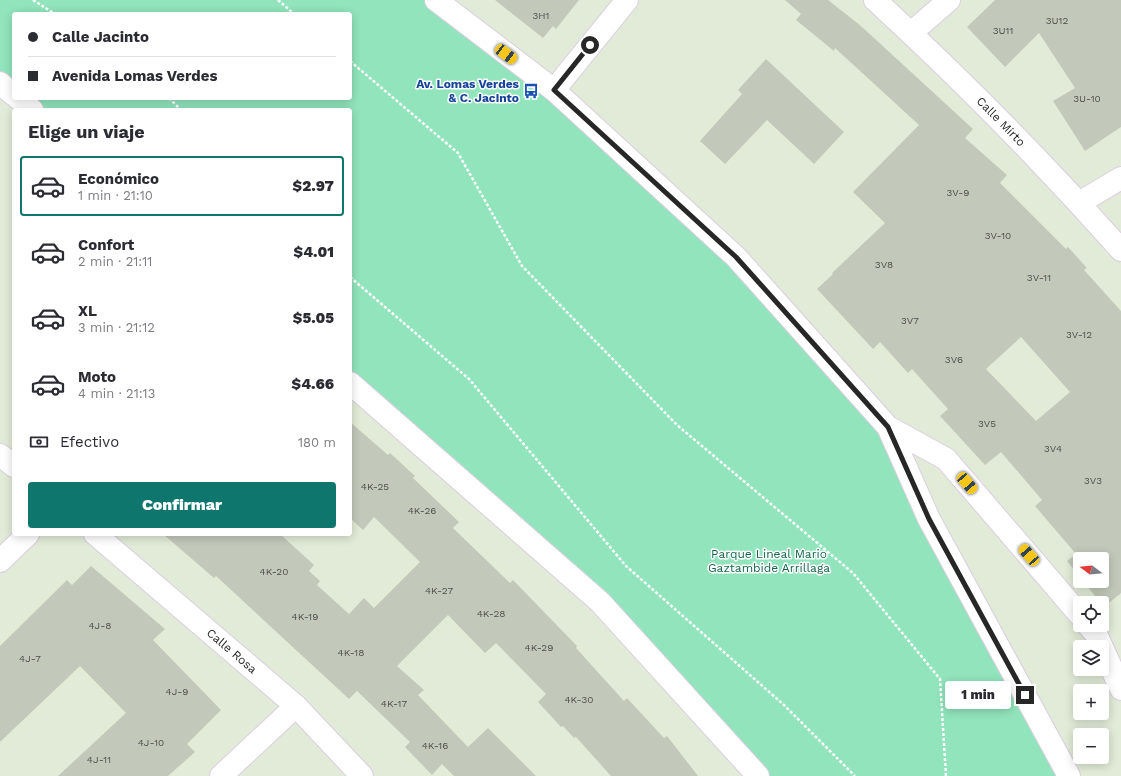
<!DOCTYPE html>
<html lang="es">
<head>
<meta charset="utf-8">
<style>
  body { margin:0; font-family:"Work Sans",sans-serif; background:#f7f7f7; color:#2b2b33; height:100vh; display:flex; flex-direction:column; font-size:15px; white-space:nowrap }
  * { box-sizing:border-box; margin:0 }
  p { font-size:13px; color:#7c7c81 }
  .icon { flex:none; width:22px; height:22px; fill:none; stroke:currentColor; stroke-width:2; stroke-linecap:round; stroke-linejoin:round }
  .map { position:relative; flex:1; overflow:hidden }
  .drawer { position:absolute; left:12px; top:108px; width:340px; height:428px; display:flex; flex-direction:column; background:#fff; border-radius:4px; box-shadow:0 2px 10px #0003 }
  .drawer>* { flex:none }
  .hud { position:absolute; left:12px; top:12px; width:340px; height:88px; border-radius:4px; box-shadow:0 2px 10px #0003; display:grid; align-content:center; height:88px; padding:0 16px; background:#fff }
  .needle { width:26px; rotate:286deg }
  .buttons { position:absolute; left:1073px; top:552px; display:grid; gap:8px }
  .buttons a { display:grid; place-items:center; width:36px; height:36px; border-radius:4px; background:#fff; box-shadow:0 2px 10px #0003; font-size:20px }
  .end { position:absolute; width:18px; height:18px; margin:-9px; border:5px solid #272727; background:#fff; box-shadow:0 0 0 2px #fff }
  .from { border-radius:50% }
  .bubble { position:absolute; height:28px; border-radius:4px; background:#fff; box-shadow:0 2px 10px #0003; font-size:13px; font-weight:800; line-height:28px; text-align:center }
  .car { position:absolute; width:12px; height:24px; margin:-12px -6px; border-radius:5px; box-shadow:0 0 3px 1px #0007; background:linear-gradient(#f5c518 24%,#345 0 40%,#f5c518 0 76%,#345 0 86%,#f5c518 0) }
  .hud b { display:flex; align-items:center; gap:14px; height:38px; font-size:15px }
  .hud b+b { border-top:1px solid #e1e1e2 }
  .hud i { width:10px; height:10px; background:#2b2b33 }
  ul { padding:0; list-style:none }
  li { display:flex; align-items:center; gap:12px; height:60px; margin:0 8px 6px; padding:0 8px; border:2px solid transparent; border-radius:4px }
  li div { flex:1 }
  li b { display:block; font-size:15px }
  li em { font-style:normal; font-weight:800 }
  li.current { border-color:#0f766e }
  li>.icon { width:36px; height:36px; stroke-width:1.5 }
  h2 { padding:0 16px; font-size:18px; line-height:48px }
  .pay { display:flex; align-items:center; gap:10px; height:44px; padding:0 16px; font-size:15px }
  .pay p { margin-inline-start:auto }
  .cta { display:flex; gap:8px; margin-top:auto; padding:8px 16px }
  .cta a { flex:1; height:46px; border-radius:4px; background:#0f766e; color:#fff; font-size:16px; font-weight:800; line-height:46px; text-align:center }
  .map>svg:first-child { display:block }
  .green { fill:#91e4bc }
  .building { fill:#c2c9ba; fill-rule:evenodd }
  .lines { fill:none; stroke-linecap:round; stroke-linejoin:round }
  .minor-casing { stroke:#dacde1; stroke-width:24 }
  .tertiary-casing { stroke:#dacde1; stroke-width:24 }
  .path { stroke:#fff; stroke-width:2.5; stroke-dasharray:3 2; stroke-linecap:butt }
  .minor { stroke:#fff; stroke-width:22 }
  .tertiary { stroke:#fff; stroke-width:22 }
  .route { stroke:#272727; stroke-width:5 }
  .labels { text-anchor:middle; stroke-width:3; stroke-linejoin:round; paint-order:stroke }
  .number-label { font-size:10px; fill:#4e504c }
  .transit-label { font-size:12px; font-weight:bold; fill:#164399; stroke:#fff; text-anchor:end }
  .street-label { font-size:12px; fill:#272727; stroke:#fff }
  .park-label { font-size:12px; fill:#166549; stroke:#fff }
</style>
</head>
<body>
<div class="map">
<svg width="1121" height="776" viewBox="0 0 1121 776">
  <rect width="100%" height="100%" fill="#e2ebd7"/>
  <path class="green" d="M 0,0 L 436,0 L 736,257 L 888,427 L 1070,776 L 758,776 L 600,602 L 350,383 L 350,110 L 32,110 L 18,98 L 350,98 L 350,14 L 14,14 L 14,95 L 0,83 Z"/>
  <path class="building" d="M 495,0 L 579,0 L 556,29 L 553,26 L 543,38 Z
    M 785,0 L 828,0 L 861,26 L 973,129 L 965,138 L 1007,175 L 1000,183 L 1066,249 L 1068,247 L 1087,268 L 1084,270 L 1121,311 L 1121,593 L 1104,607 L 1083,581 L 1102,581 L 1102,559 L 1080,559 L 1080,577 L 1067,561 L 1076,554 L 1035,506 L 1042,500 L 1001,452 L 985,465 L 940,416 L 948,409 L 912,369 L 908,373 L 880,342 L 873,349 L 817,289 L 833,274 L 832,273 L 885,223 L 853,192 L 919,125 L 835,48 L 834,51 L 796,20 L 801,14 ZM 1021,337 L 1070,392 L 1036,421 L 986,369 Z
    M 995,0 L 1121,0 L 1121,127 L 1085,151 L 1053,101 L 1075,88 L 1039,33 L 1005,67 L 967,27 Z
    M 766,59 L 844,132 L 814,164 L 767,120 L 725,164 L 700,141 L 742,94 L 738,90 Z
    M 350,422 L 388,455 L 390,453 L 415,476 L 413,478 L 459,522 L 453,528 L 510,583 L 513,580 L 577,646 L 576,648 L 624,701 L 627,698 L 664,738 L 667,736 L 698,776 L 611,776 L 576,737 L 574,738 L 563,726 L 561,727 L 538,702 L 546,694 L 496,643 L 485,653 L 448,615 L 397,666 L 424,690 L 418,695 L 468,747 L 488,728 L 536,776 L 454,776 L 442,764 L 432,775 L 405,747 L 410,742 L 357,691 L 349,699 L 216,576 L 214,578 L 163,534 L 280,534 L 314,565 L 309,571 L 320,581 L 317,585 L 349,614 L 364,598 L 374,608 L 420,562 L 374,517 L 363,530 L 350,518 Z
    M 91,566 L 165,629 L 153,640 L 221,710 L 187,744 L 195,752 L 168,776 L 58,776 L 126,713 L 80,666 L 0,742 L 0,646 L 67,580 L 72,585 Z"/>
  <g class="lines">
    <g class="minor-casing">
      <g id="minor">
        <path id="s1" d="M 875,0 C 961,79 1043,162 1121,250"/>
        <path d="M 911,33 L 949,0"/>
        <path d="M 554,90 L 627,0"/>
        <path d="M 1079,203 L 1121,178"/>
        <path d="M 888,427 L 946,459 L 1080,615"/>
        <path d="M 0,455 L 14,466"/>
        <path id="s2" d="M 95,534 L 296,706 L 362,776"/>
        <path d="M 0,561 L 28,534"/>
        <path d="M 1088,625 L 1096,634 L 1121,689"/>
        <path d="M 221,776 L 296,706"/>
      </g>
    </g>
    <g class="tertiary-casing">
      <path id="tertiary" d="M 436,0 L 554,90 L 736,257 L 888,427 L 929,519 L 1069,776
        M 0,83 L 14,95
        M 18,98 L 32,110
        M 350,383 L 600,602 L 758,776"/>
    </g>
    <path class="path" d="M 33,0 L 55,14
      M 278,0 L 294,14
      M 350,61 L 458,153 L 522,266 L 677,425 L 853,573 L 940,679 L 946,776
      M 169,98 L 181,110
      M 350,277 L 469,379 L 626,566 L 784,705 L 855,776"/>
    <use href="#minor" class="minor"/>
    <use href="#tertiary" class="tertiary"/>
  </g>
  <g class="lines">
    <path class="route" d="M 590,45 L 554,90 L 736,257 L 888,427 L 929,519 L 1025,695"/>
  </g>
  <defs>
    <g id="bus-bare" transform="scale(1.2)"><path d="M-5-6H5V4H4V6H2V4H-2V6H-4V4H-5ZM-3.5-4V0h7V-4ZM-3.5 1.2v1.5H-2V1.2ZM2 1.2v1.5H3.5V1.2Z" fill="#1a4fb4" stroke="#fff" stroke-width="2.5" paint-order="stroke"/></g>
  </defs>
  <g fill-rule="evenodd">
    <use href="#bus-bare" x="531" y="91"/>
  </g>
  <g class="labels">
    <g class="number-label">
      <text x="541" y="19">3H1</text>
      <text x="1057" y="24">3U12</text>
      <text x="1003" y="34">3U11</text>
      <text x="1087" y="102">3U-10</text>
      <text x="958" y="196">3V-9</text>
      <text x="998" y="239">3V-10</text>
      <text x="884" y="268">3V8</text>
      <text x="1039" y="281">3V-11</text>
      <text x="910" y="324">3V7</text>
      <text x="1079" y="338">3V-12</text>
      <text x="954" y="363">3V6</text>
      <text x="987" y="427">3V5</text>
      <text x="1053" y="452">3V4</text>
      <text x="1093" y="484">3V3</text>
      <text x="375" y="490">4K-25</text>
      <text x="422" y="514">4K-26</text>
      <text x="274" y="575">4K-20</text>
      <text x="439" y="594">4K-27</text>
      <text x="491" y="617">4K-28</text>
      <text x="305" y="620">4K-19</text>
      <text x="100" y="629">4J-8</text>
      <text x="539" y="651">4K-29</text>
      <text x="351" y="656">4K-18</text>
      <text x="30" y="662">4J-7</text>
      <text x="177" y="695">4J-9</text>
      <text x="579" y="703">4K-30</text>
      <text x="394" y="707">4K-17</text>
      <text x="151" y="746">4J-10</text>
      <text x="435" y="749">4K-16</text>
      <text x="99" y="763">4J-11</text>
    </g>
    <g class="transit-label">
      <text x="519" y="88">Av. Lomas Verdes<tspan x="519" dy="14">&amp; C. Jacinto</tspan></text>
    </g>
    <g class="street-label">
      <text dy="4" stroke="none"><textPath href="#s1" startOffset="175">Calle Mirto</textPath></text>
      <text dy="4" stroke="none"><textPath href="#s2" startOffset="180">Calle Rosa</textPath></text>
    </g>
    <g class="park-label">
      <text x="769" y="558">Parque Lineal Mario<tspan x="769" dy="14">Gaztambide Arrillaga</tspan></text>
    </g>
  </g>
</svg>
<div class="buttons">
<a><svg class="needle" viewBox="-14 -14 28 28"><path d="M0-13l5 13h-10z" fill="#e53935"/><path d="M0 13l5-13h-10z" fill="#7c7c81"/></svg></a>
<a><svg class="icon" aria-label="locate" viewBox="0 0 24 24"><circle cx="12" cy="12" r="6"/><path d="M12 2v4M12 18v4M2 12h4M18 12h4"/></svg></a>
<a><svg class="icon" aria-label="layers" viewBox="0 0 24 24"><path d="M12 4l9 5-9 5-9-5zM3 14l9 5 9-5"/></svg></a>
<a>+</a>
<a>−</a>
</div>
<i class="end from" style="left:590px;top:45px"></i>
<i class="end" style="left:1025px;top:695px"></i>
<div class="bubble" style="left:945px;top:681px;width:66px">1 min</div>
<i class="car" style="left:506px;top:54px;rotate:127deg"></i>
<i class="car" style="left:967px;top:483px;rotate:139deg"></i>
<i class="car" style="left:1029px;top:555px;rotate:319deg"></i>
<div class="hud">
<b><i class="from"></i>Calle Jacinto</b>
<b><i></i>Avenida Lomas Verdes</b>
</div>
<section class="drawer">
<h2>Elige un viaje</h2>
<ul>
<li class="current"><svg class="icon" aria-label="car" viewBox="0 0 24 24"><path d="M5 17H2v-5l4-1 3-4h7l3 4 3 1v5h-3M9 17h6M6 11h13"/><circle cx="7" cy="17" r="2"/><circle cx="17" cy="17" r="2"/></svg><div><b>Económico</b><p>1 min · 21:10</p></div><em>$2.97</em></li>
<li><svg class="icon" aria-label="car" viewBox="0 0 24 24"><path d="M5 17H2v-5l4-1 3-4h7l3 4 3 1v5h-3M9 17h6M6 11h13"/><circle cx="7" cy="17" r="2"/><circle cx="17" cy="17" r="2"/></svg><div><b>Confort</b><p>2 min · 21:11</p></div><em>$4.01</em></li>
<li><svg class="icon" aria-label="car" viewBox="0 0 24 24"><path d="M5 17H2v-5l4-1 3-4h7l3 4 3 1v5h-3M9 17h6M6 11h13"/><circle cx="7" cy="17" r="2"/><circle cx="17" cy="17" r="2"/></svg><div><b>XL</b><p>3 min · 21:12</p></div><em>$5.05</em></li>
<li><svg class="icon" aria-label="car" viewBox="0 0 24 24"><path d="M5 17H2v-5l4-1 3-4h7l3 4 3 1v5h-3M9 17h6M6 11h13"/><circle cx="7" cy="17" r="2"/><circle cx="17" cy="17" r="2"/></svg><div><b>Moto</b><p>4 min · 21:13</p></div><em>$4.66</em></li>
</ul>
<div class="pay"><svg class="icon" aria-label="cash" viewBox="0 0 24 24"><path d="M3 7h18v10H3z"/><circle cx="12" cy="12" r="2"/></svg>Efectivo<p>180 m</p></div>
<div class="cta"><a>Confirmar</a></div>
</section>
</div>
</body>
</html>
